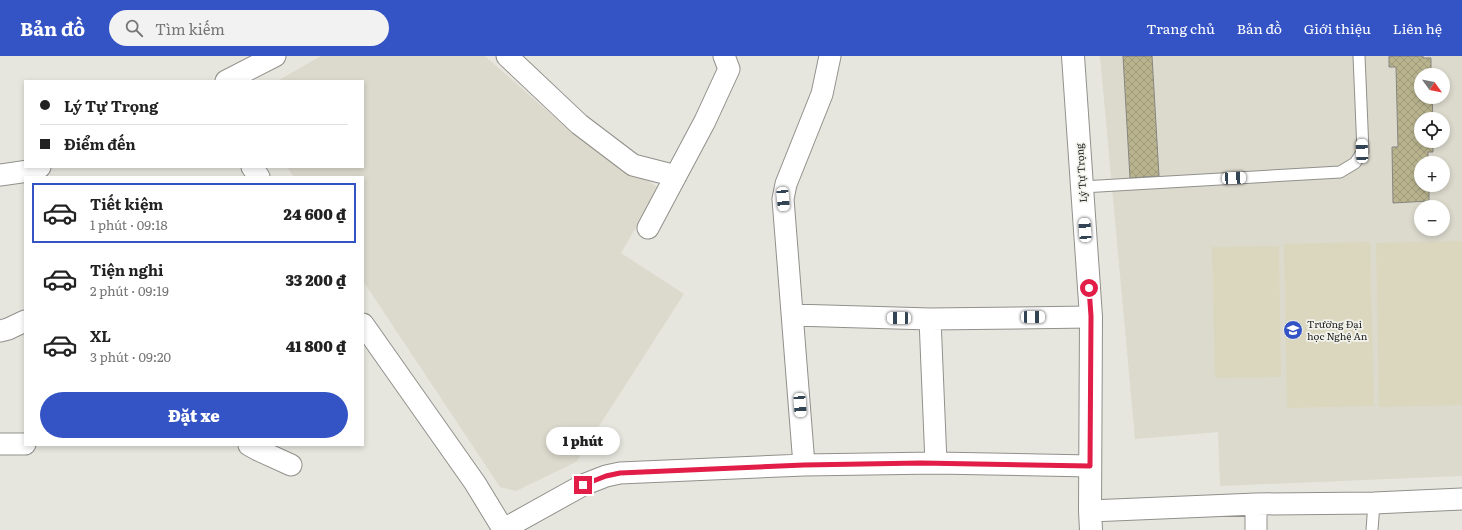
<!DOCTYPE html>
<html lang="vi">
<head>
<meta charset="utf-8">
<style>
  body { margin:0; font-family:Literata,serif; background:#f2f2f2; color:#222; height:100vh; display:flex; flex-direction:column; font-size:15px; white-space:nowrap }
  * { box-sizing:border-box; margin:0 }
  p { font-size:13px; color:#767676 }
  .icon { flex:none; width:22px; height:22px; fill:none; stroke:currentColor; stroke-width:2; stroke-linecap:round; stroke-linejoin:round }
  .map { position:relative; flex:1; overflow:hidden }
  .drawer { position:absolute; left:24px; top:120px; width:340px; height:270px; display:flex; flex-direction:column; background:#fff; border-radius:0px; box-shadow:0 2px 6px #0003 }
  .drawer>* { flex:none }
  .hud { position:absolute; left:24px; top:24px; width:340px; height:88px; border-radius:0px; box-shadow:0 2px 6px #0003; display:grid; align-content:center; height:88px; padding:0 16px; background:#fff }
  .needle { width:26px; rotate:123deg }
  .tools { position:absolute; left:1414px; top:12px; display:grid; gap:8px }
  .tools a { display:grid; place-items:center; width:36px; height:36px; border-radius:50%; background:#fff; box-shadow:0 2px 6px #0003; font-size:20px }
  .end { position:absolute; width:18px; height:18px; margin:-9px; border:5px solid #e11d48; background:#fff; box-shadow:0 0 0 2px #fff }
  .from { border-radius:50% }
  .bubble { position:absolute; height:28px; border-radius:14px; background:#fff; box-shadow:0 2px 6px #0003; font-size:13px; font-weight:800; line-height:28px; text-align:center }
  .car { position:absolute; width:12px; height:24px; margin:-12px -6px; border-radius:5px; box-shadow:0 0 3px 1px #0007; background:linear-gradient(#fff 24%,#345 0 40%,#fff 0 76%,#345 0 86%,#fff 0) }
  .hud b { display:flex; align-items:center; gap:14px; height:38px; font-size:15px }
  .hud b+b { border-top:1px solid #e0e0e0 }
  .hud i { width:10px; height:10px; background:#222 }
  ul { padding:7px 0 0; list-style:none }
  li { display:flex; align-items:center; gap:12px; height:60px; margin:0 8px 6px; padding:0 8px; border:2px solid transparent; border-radius:0px }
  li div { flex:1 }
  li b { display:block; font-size:15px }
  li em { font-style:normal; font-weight:800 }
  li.active { border-color:#3453c4 }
  li>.icon { width:36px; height:36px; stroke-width:1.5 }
  .button { display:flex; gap:8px; margin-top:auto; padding:8px 16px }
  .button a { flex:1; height:46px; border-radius:24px; background:#3453c4; color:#fff; font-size:16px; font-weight:800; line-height:46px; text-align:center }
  header { display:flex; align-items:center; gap:24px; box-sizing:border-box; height:56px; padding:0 20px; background:#3453c4; color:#fff }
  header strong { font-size:19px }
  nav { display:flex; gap:22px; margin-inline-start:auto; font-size:14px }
  .search { width:280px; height:36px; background:#f2f2f2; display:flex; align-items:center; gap:10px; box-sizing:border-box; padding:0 14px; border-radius:22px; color:#767676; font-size:15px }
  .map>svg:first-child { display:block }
  .built { fill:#dcdacd; fill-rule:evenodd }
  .pitch { fill:#dad7be }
  .building { fill:url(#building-cross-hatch); stroke:#868580 }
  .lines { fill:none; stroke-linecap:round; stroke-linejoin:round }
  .service-casing { stroke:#91908b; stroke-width:13 }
  .minor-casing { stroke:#91908b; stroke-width:23 }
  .tertiary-casing { stroke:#91908b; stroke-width:24 }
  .service { stroke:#fff; stroke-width:11 }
  .minor { stroke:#fff; stroke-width:21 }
  .tertiary { stroke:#fff; stroke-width:22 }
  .route { stroke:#e11d48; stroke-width:5 }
  .labels { text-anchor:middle; stroke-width:3.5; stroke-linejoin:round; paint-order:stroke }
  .street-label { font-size:10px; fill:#1d1d1b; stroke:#f3f3ed }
  .poi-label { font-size:10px; fill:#1d1d1b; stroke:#f3f3ed; text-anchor:start }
</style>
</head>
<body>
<header>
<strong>Bản đồ</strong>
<div class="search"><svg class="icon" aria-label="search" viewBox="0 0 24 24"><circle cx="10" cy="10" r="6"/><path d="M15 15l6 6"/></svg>Tìm kiếm</div>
<nav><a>Trang chủ</a><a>Bản đồ</a><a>Giới thiệu</a><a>Liên hệ</a></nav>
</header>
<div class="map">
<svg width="1462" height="474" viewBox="0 0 1462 474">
  <defs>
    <pattern id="building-cross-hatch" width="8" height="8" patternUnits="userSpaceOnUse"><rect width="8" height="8" fill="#b9b48e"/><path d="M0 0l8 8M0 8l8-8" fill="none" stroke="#9f9a7a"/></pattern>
  </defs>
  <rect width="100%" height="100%" fill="#e6e6df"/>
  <path class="built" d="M 321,0 L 485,0 L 562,68 L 659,132 L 621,197 L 684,238 L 576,406 L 516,435 L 500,431 L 363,225 L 363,121 L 294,121 L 287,111 L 363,111 L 363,25 L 277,25 Z
    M 1100,0 L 1462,0 L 1462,420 L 1220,430 L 1218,376 L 1135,383 ZM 1421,19 L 1443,19 L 1443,41 L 1421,41 ZM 1421,63 L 1443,63 L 1443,85 L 1421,85 ZM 1421,107 L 1443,107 L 1443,129 L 1421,129 ZM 1421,151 L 1443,151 L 1443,173 L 1421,173 Z"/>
  <path class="pitch" d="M 1462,185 L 1462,349 L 1379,351 L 1376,187 Z
    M 1370,186 L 1374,350 L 1287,352 L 1284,188 Z
    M 1279,190 L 1281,321 L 1215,322 L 1212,191 Z"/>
  <path class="building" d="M 1123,0 L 1152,0 L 1159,120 L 1130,122 Z
    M 1389,0 L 1423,0 L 1423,2 L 1431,2 L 1431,19 L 1421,19 L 1421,41 L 1432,41 L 1433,63 L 1421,63 L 1421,85 L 1433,85 L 1433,96 L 1428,96 L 1428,107 L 1421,107 L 1421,129 L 1429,129 L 1429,145 L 1393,147 L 1392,91 L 1398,91 L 1396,11 L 1389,11 Z"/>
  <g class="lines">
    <g class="service-casing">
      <path id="service" d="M 1082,131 L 1340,116 L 1355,107 L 1363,95 L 1359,0
        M 1372,474 L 1374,447"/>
    </g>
    <g class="minor-casing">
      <path id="minor" d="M 507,0 L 579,68 L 633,109 L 676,120
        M 226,25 L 275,0
        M 252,111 L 259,121
        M 0,119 L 35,114 L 40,111
        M 648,172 L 705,65 L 729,13 L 724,0
        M 793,259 L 930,263 L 1091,261
        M 930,263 L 936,407
        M 363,268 L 475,427 L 503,473
        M 0,275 L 8,273 L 25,265
        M 0,388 L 25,388
        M 249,389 L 258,394 L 291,409
        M 804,409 L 783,143 L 786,128 L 822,38 L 830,0
        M 1256,448 L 1256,474
        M 1090,455 L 1256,448 L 1374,447 L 1462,443
        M 502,474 L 583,429 L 606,420 L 620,417 L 804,409 L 936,407 L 1090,410"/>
    </g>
    <g class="tertiary-casing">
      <path id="tertiary" d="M 1073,0 L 1091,261 L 1090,455 L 1091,474"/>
    </g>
    <use href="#service" class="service"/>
    <use href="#minor" class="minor"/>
    <use href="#tertiary" class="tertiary"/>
  </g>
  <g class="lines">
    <path class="route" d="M 583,429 L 606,420 L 620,417 L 804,409 L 921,407 L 1090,410 L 1091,260 L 1089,232"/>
  </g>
  <defs>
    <g id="university-disc" transform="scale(1)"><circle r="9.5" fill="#3453c4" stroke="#f3f3ed"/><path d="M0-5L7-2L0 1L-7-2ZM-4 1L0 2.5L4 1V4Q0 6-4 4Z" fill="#fff"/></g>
  </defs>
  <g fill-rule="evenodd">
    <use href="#university-disc" x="1293" y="274"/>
  </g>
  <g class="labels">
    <g class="street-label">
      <text transform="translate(1081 117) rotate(-94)" y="4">Lý Tự Trọng</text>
    </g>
    <g class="poi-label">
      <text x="1307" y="272">Trường Đại<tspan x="1307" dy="12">học Nghệ An</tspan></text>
    </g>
  </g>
</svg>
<div class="tools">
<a><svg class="needle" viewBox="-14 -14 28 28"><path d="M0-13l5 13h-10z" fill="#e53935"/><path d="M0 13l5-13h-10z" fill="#767676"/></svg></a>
<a><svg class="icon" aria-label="locate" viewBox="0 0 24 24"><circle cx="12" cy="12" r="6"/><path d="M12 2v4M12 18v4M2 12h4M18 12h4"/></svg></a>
<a>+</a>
<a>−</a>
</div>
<i class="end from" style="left:1089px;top:232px"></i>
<i class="end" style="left:583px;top:429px"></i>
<div class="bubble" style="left:546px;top:371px;width:74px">1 phút</div>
<i class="car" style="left:1362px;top:95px;rotate:358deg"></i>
<i class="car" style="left:1234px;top:122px;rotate:87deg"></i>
<i class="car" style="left:783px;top:143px;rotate:175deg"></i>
<i class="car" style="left:1085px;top:174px;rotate:356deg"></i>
<i class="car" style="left:1033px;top:261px;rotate:90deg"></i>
<i class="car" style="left:899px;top:262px;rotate:271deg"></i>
<i class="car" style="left:800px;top:349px;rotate:176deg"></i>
<div class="hud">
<b><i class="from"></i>Lý Tự Trọng</b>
<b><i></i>Điểm đến</b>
</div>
<section class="drawer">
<ul>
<li class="active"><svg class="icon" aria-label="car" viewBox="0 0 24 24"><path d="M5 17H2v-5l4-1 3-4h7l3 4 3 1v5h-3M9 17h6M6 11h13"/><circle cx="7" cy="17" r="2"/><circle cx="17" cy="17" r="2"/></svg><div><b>Tiết kiệm</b><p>1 phút · 09:18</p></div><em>24 600 ₫</em></li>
<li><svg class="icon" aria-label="car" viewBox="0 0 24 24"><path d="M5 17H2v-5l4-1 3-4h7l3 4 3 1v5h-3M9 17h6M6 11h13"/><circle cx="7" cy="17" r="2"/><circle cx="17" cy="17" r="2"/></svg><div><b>Tiện nghi</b><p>2 phút · 09:19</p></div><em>33 200 ₫</em></li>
<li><svg class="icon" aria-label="car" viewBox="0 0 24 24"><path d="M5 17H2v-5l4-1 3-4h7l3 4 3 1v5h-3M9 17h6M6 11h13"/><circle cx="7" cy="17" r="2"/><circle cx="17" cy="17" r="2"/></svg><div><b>XL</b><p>3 phút · 09:20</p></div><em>41 800 ₫</em></li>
</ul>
<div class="button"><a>Đặt xe</a></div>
</section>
</div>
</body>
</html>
